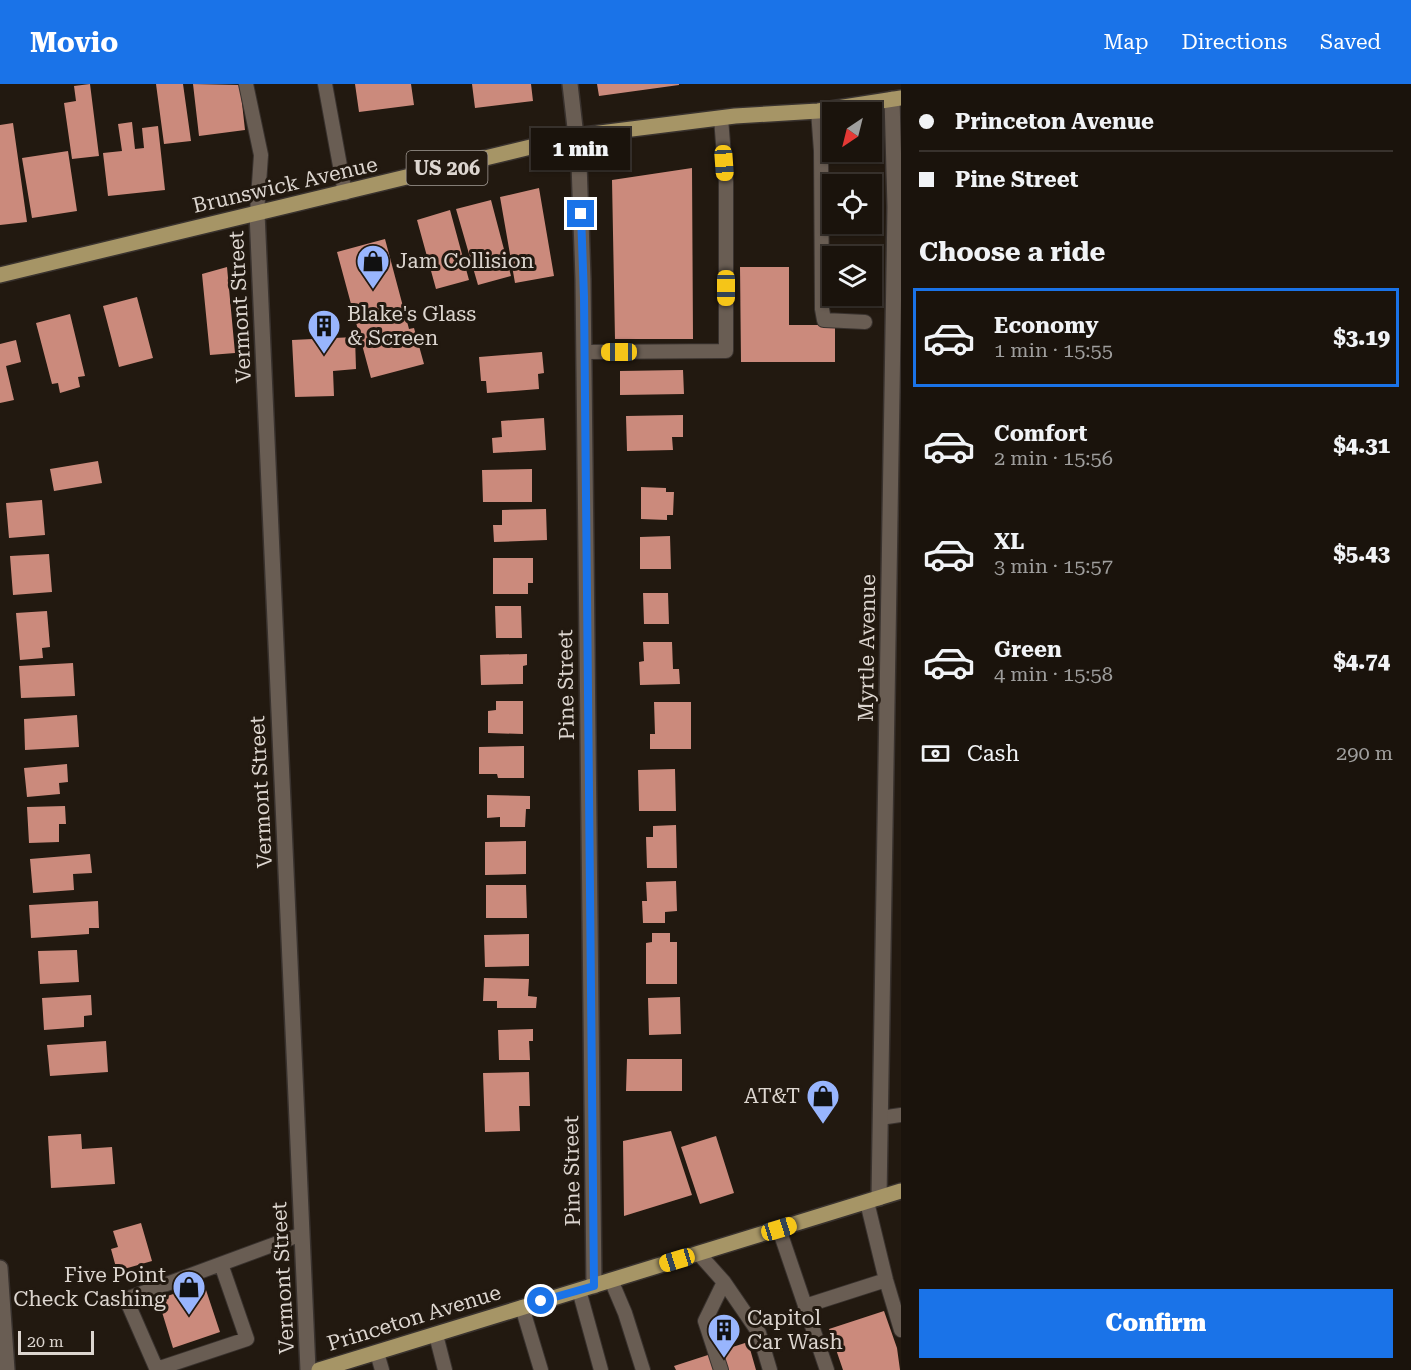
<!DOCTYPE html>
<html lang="en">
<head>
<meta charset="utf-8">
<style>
  body { margin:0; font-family:"Roboto Serif",serif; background:#231c15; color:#f1f3f6; height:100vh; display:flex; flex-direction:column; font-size:22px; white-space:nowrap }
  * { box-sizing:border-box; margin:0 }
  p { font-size:20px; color:#9f9e9d }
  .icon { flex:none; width:33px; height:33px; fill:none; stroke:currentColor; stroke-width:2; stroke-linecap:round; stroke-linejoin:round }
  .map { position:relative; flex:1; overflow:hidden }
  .sheet { display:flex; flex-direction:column; background:#1a130c; width:510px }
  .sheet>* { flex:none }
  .banner { display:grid; align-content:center; height:132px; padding:0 18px; background:#1a130c }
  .needle { width:39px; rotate:215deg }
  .buttons { position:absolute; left:822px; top:18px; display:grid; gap:12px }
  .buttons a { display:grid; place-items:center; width:60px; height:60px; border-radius:0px; background:#1a130c; box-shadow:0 2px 4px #0004,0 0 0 2px #38322d; font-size:30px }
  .scale { position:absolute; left:18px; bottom:15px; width:76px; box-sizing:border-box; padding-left:6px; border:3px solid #dcd5cf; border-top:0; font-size:16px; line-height:21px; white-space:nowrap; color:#dcd5cf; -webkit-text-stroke:4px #221910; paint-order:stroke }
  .end { position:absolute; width:27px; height:27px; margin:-14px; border:8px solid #1a73e8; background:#fff; box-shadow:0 0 0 3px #fff }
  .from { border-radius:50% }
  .bubble { position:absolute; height:42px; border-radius:0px; background:#1a130c; box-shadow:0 2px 4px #0004,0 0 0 2px #38322d; font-size:20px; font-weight:800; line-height:42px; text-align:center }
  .car { position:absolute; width:18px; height:36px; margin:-18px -9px; border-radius:8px; box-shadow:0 0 4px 2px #0007; background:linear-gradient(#f5c518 24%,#345 0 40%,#f5c518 0 76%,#345 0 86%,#f5c518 0) }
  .banner b { display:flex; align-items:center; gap:21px; height:57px; font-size:22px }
  .banner b+b { border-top:2px solid #38322d }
  .banner i { width:15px; height:15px; background:#f1f3f6 }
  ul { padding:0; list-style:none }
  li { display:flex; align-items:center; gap:18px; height:99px; margin:0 12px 9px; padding:0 6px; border:3px solid transparent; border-radius:0px }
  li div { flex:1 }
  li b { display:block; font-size:22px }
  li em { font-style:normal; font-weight:800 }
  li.on { border-color:#1a73e8 }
  li>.icon { width:54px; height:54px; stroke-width:1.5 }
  h2 { padding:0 18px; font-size:27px; line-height:72px }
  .pay { display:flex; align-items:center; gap:15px; height:66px; padding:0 18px; font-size:22px }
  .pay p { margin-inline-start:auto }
  .action { display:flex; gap:12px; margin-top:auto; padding:12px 18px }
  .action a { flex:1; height:69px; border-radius:0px; background:#1a73e8; color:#fff; font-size:24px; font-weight:800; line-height:69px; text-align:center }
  header { display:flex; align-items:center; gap:36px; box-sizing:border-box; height:84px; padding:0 30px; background:#1a73e8; color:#fff }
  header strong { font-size:28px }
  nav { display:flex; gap:33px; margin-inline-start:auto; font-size:21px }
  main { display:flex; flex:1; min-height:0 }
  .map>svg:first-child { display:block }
  .building { fill:#cb8a7c }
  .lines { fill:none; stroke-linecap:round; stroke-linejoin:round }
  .service-casing { stroke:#39322e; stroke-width:16 }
  .minor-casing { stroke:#39322e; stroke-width:18 }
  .tertiary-casing { stroke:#39322e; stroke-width:18 }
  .primary-casing { stroke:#39322e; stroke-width:18 }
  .service { stroke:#695d53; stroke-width:14 }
  .minor { stroke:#695d53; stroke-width:15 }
  .tertiary { stroke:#695d53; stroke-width:15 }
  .primary { stroke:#a69566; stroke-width:15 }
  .route { stroke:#1a73e8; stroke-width:8 }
  .labels { text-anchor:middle; stroke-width:6; stroke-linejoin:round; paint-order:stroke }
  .shield { fill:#221910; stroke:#a49d96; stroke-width:1.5 }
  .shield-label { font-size:20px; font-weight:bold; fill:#dcd5cf }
  .street-label { font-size:21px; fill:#dcd5cf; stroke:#221910 }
  .poi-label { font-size:21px; fill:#dcd5cf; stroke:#221910; text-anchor:start }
</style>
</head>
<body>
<header>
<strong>Movio</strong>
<nav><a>Map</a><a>Directions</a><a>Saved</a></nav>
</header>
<main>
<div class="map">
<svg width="901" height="1286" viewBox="0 0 901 1286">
  <rect width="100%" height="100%" fill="#221910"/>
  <path class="building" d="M 90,0 L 99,72 L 72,75 L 64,19 L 76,17 L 74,2 Z
    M 156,0 L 183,0 L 191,57 L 164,60 Z
    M 193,0 L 240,1 L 245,46 L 199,52 Z
    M 355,0 L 411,0 L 414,21 L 359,28 Z
    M 472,0 L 531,0 L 533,17 L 475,24 Z
    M 597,0 L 679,0 L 679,1 L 599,12 Z
    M 132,38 L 135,65 L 144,64 L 142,44 L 158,42 L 165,106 L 108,112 L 103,69 L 122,67 L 118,40 Z
    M 13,39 L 27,138 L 0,141 L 0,41 Z
    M 68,67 L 77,127 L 32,134 L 22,74 Z
    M 692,84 L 693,255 L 615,255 L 612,96 Z
    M 539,104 L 554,192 L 515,199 L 500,113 Z
    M 491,116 L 511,192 L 478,201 L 456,125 Z
    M 450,126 L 469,196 L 436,205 L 417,136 Z
    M 385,155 L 409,245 L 414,244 L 424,280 L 371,294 L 337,168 Z
    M 227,183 L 235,269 L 210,271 L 202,190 Z
    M 740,183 L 789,183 L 789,241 L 835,241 L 835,278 L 741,278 Z
    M 137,213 L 153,274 L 119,283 L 103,222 Z
    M 70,230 L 85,292 L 78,293 L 80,303 L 60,309 L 58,299 L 52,300 L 36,239 Z
    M 355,253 L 356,285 L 333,287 L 334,312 L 295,313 L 292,256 Z
    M 16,256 L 21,278 L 6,282 L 14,316 L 0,319 L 0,260 Z
    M 542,268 L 544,289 L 538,290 L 539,305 L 487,309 L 486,297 L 481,297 L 479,273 Z
    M 683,286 L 684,310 L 620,311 L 620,287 Z
    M 683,331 L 683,353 L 672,353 L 673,366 L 627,367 L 626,332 Z
    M 544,334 L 546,366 L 493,369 L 492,354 L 502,353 L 501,337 Z
    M 98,377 L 102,399 L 54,407 L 50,385 Z
    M 532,385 L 532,418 L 483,418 L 482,386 Z
    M 641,403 L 666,404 L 666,408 L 674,408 L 673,431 L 667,431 L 667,436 L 641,435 Z
    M 42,416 L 45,451 L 9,454 L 6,419 Z
    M 546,425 L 547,456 L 494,458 L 493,441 L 502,441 L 502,426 Z
    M 670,452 L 671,485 L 640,485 L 640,453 Z
    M 49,470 L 52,508 L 13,511 L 10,472 Z
    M 493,474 L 533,474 L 533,499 L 528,499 L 528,510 L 493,510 Z
    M 643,509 L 668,509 L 669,540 L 644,540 Z
    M 495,522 L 521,522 L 522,554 L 496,554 Z
    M 47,527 L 50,563 L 42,564 L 43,574 L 20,576 L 16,529 Z
    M 643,558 L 672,558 L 673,585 L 679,585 L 680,600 L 640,601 L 639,578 L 644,577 Z
    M 527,570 L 527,581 L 523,582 L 523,600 L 481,601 L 480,571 Z
    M 73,579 L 75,612 L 21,614 L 19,582 Z
    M 496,617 L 523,617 L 523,650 L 488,649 L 488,627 L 496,626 Z
    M 654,618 L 691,618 L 691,665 L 650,665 L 650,650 L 655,650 Z
    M 77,631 L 79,663 L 25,666 L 24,635 Z
    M 524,662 L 524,694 L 498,694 L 497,690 L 479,690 L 479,663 Z
    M 67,680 L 68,698 L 59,699 L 60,710 L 27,713 L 24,684 Z
    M 675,685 L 676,727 L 639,727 L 638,686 Z
    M 487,711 L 530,712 L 530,725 L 526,725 L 525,743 L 500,743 L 500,733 L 487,734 Z
    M 65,722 L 66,740 L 59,740 L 59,758 L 29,759 L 27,723 Z
    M 676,741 L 677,784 L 647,784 L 646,753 L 653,753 L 653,742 Z
    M 526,757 L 526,790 L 485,791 L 485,758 Z
    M 90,770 L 92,789 L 73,790 L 74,806 L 33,809 L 30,775 Z
    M 676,797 L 677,827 L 665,828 L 665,839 L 643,839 L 642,817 L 647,817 L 646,798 Z
    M 486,801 L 526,801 L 527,834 L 486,834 Z
    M 98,817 L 99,844 L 89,844 L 89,850 L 31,854 L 29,821 Z
    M 652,849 L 670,849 L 670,858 L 677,858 L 677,900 L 646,900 L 646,859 L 652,858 Z
    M 529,850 L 529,882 L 485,883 L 484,851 Z
    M 77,866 L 79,898 L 40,900 L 38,867 Z
    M 484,894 L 529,895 L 528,912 L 537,913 L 536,924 L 497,924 L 497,917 L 483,917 Z
    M 91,911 L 92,931 L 84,932 L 84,943 L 44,946 L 42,914 Z
    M 680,913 L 681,950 L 649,951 L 648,914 Z
    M 533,945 L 533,957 L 529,957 L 530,976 L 499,976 L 498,946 Z
    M 106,957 L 108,988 L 50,992 L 47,961 Z
    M 627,975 L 682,975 L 682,1007 L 626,1007 Z
    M 529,988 L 530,1022 L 519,1022 L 520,1047 L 485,1048 L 483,989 Z
    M 671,1047 L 692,1111 L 624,1132 L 623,1057 Z
    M 81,1050 L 82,1065 L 112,1063 L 115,1100 L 51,1104 L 48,1052 Z
    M 716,1052 L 734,1109 L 700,1120 L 681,1063 Z
    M 141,1139 L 152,1177 L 117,1187 L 111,1165 L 118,1163 L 113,1147 Z
    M 204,1200 L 220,1248 L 173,1264 L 158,1215 Z
    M 884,1227 L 897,1264 L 900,1286 L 843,1286 L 829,1245 Z
    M 748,1258 L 756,1286 L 676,1286 L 674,1282 Z"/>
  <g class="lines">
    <g class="service-casing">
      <path id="service" d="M 246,0 L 261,71 L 257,129
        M 325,0 L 345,109
        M 818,27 L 821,67 L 822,225 L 824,236 L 865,238
        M 584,268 L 726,267 L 726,98 L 721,34
        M 880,1034 L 901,1031
        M 867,1118 L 886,1196 L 901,1246
        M 779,1145 L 827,1286
        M 699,1170 L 724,1198 L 759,1249 L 770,1286
        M 611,1196 L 625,1229 L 643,1286
        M 579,1206 L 601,1286
        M 805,1222 L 886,1196
        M 522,1223 L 541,1286
        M 436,1251 L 445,1286
        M 377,1269 L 382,1286
        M 157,1285 L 247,1255 L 221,1180
        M 157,1286 L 126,1215 L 302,1150
        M 721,1286 L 705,1237 L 724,1198"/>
    </g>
    <g class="minor-casing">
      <path id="minor" d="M 570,0 L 579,79 L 583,195 L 594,1202
        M 257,129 L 308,1286
        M 879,1114 L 895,123 L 892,15"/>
    </g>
    <g class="tertiary-casing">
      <path id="tertiary" d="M 0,1184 L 7,1286"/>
    </g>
    <g class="primary-casing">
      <path id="primary" d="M 0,191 L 576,52 L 735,32 L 818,27 L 901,14
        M 319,1286 L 901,1107"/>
    </g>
    <use href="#service" class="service"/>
    <use href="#minor" class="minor"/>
    <use href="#tertiary" class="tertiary"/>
    <use href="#primary" class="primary"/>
  </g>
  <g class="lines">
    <path class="route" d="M 541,1217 L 594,1202 L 584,213 L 581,130"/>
  </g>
  <defs>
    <g id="shop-pin" transform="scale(1.725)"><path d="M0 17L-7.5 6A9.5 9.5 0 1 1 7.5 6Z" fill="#98b5fd" stroke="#221910"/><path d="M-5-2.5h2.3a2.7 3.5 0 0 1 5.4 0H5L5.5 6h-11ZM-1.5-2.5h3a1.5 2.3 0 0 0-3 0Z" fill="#111"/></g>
    <g id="building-pin" transform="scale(1.725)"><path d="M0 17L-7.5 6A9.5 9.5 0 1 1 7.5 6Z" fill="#98b5fd" stroke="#221910"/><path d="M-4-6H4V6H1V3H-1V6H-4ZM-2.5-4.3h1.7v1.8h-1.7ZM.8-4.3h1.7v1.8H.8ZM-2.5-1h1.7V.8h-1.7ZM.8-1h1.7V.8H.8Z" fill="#111"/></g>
  </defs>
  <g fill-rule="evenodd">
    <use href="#shop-pin" x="373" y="177"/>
    <use href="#building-pin" x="324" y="242"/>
    <use href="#shop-pin" x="823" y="1012"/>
    <use href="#shop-pin" x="189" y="1203"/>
    <use href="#building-pin" x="724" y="1246"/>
  </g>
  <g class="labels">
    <rect class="shield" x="406.5" y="67" width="81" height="34" rx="4.5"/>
    <g class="shield-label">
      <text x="447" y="91">US 206</text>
    </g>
    <g class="street-label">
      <text transform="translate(285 101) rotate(-13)" y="7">Brunswick Avenue</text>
      <text transform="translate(240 223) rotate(-93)" y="7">Vermont Street</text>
      <text transform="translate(867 564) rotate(-89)" y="7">Myrtle Avenue</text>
      <text transform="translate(566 601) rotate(-91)" y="7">Pine Street</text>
      <text transform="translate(261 708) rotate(-93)" y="7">Vermont Street</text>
      <text transform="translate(572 1087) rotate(-91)" y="7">Pine Street</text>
      <text transform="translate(283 1194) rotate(-93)" y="7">Vermont Street</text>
      <text transform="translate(414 1234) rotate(-17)" y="7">Princeton Avenue</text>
    </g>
    <g class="poi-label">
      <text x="396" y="184">Jam Collision</text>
      <text x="347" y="237">Blake's Glass<tspan x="347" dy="24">&amp; Screen</tspan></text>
      <text x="800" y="1019" text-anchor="end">AT&amp;T</text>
      <text x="166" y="1198" text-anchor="end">Five Point<tspan x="166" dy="24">Check Cashing</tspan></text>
      <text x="747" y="1241">Capitol<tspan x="747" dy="24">Car Wash</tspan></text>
    </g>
  </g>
</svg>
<div class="buttons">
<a><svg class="needle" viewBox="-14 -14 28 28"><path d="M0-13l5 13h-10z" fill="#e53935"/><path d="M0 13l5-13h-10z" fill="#9f9e9d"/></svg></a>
<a><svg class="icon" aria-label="locate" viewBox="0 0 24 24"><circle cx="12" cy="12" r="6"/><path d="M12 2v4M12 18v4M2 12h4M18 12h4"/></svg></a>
<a><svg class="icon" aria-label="layers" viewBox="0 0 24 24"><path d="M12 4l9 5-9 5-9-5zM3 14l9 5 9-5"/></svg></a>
</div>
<div class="scale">20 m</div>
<i class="end from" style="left:541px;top:1217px"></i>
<i class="end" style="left:581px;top:130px"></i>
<div class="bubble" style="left:531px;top:44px;width:99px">1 min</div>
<i class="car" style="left:724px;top:79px;rotate:176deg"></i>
<i class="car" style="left:726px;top:204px;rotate:180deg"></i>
<i class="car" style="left:619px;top:268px;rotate:270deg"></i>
<i class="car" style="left:779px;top:1145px;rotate:73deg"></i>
<i class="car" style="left:677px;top:1176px;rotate:253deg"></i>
</div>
<section class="sheet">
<div class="banner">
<b><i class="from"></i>Princeton Avenue</b>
<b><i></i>Pine Street</b>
</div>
<h2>Choose a ride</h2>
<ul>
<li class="on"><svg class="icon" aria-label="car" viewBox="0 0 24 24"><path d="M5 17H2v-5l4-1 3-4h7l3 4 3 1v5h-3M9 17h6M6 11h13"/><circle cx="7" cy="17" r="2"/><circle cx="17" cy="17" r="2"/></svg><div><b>Economy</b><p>1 min · 15:55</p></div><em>$3.19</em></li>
<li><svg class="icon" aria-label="car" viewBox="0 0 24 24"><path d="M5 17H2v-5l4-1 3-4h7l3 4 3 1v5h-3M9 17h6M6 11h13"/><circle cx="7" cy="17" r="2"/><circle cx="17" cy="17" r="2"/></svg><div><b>Comfort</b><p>2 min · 15:56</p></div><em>$4.31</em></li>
<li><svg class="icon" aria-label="car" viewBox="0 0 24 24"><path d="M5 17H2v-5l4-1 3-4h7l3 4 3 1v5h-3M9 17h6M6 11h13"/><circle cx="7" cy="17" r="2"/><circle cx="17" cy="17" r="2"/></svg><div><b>XL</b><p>3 min · 15:57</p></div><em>$5.43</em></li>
<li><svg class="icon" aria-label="car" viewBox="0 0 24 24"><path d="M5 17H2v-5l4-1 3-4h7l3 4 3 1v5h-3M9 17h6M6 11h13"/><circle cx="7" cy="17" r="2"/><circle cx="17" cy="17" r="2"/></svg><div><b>Green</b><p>4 min · 15:58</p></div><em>$4.74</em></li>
</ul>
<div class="pay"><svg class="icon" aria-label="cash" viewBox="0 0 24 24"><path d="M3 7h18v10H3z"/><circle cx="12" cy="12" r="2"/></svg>Cash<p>290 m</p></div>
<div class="action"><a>Confirm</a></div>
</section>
</main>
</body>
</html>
